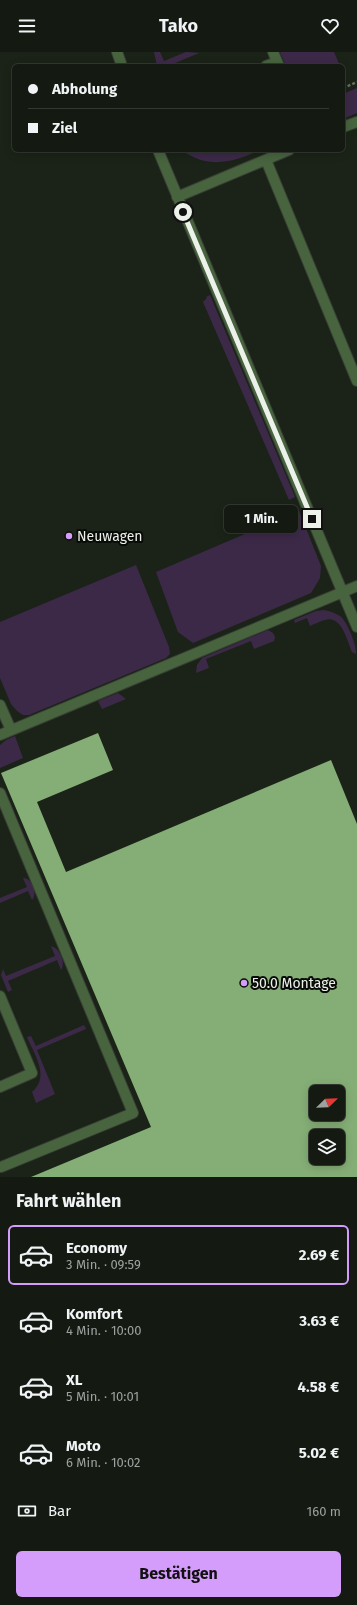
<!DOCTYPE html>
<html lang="de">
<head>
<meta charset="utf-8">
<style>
  body { margin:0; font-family:"Fira Sans",sans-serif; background:#1d231b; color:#f1f3f6; height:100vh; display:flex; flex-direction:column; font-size:15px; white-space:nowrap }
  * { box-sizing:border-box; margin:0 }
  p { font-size:13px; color:#9da19f }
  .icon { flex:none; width:22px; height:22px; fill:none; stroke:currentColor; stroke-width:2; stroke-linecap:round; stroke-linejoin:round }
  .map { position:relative; height:1125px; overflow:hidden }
  .details { display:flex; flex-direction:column; background:#141a12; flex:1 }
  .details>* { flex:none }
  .guide { position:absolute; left:12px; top:12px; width:333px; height:88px; border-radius:6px; box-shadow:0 2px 10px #0003,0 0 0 1px #333832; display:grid; align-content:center; height:88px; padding:0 16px; background:#141a12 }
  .needle { width:26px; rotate:67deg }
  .fabs { position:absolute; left:309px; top:1033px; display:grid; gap:8px }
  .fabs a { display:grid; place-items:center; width:36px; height:36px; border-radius:6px; background:#141a12; box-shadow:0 2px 10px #0003,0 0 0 1px #333832; font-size:20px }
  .end { position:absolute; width:18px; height:18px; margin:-9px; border:5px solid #ecf1ea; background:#111; box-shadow:0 0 0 2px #111 }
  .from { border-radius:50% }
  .bubble { position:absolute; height:28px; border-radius:6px; background:#141a12; box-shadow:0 2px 10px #0003,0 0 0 1px #333832; font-size:13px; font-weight:700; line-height:28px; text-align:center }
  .guide b { display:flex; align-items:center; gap:14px; height:38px; font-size:15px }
  .guide b+b { border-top:1px solid #333832 }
  .guide i { width:10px; height:10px; background:#f1f3f6 }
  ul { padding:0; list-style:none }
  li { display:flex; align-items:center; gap:12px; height:60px; margin:0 8px 6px; padding:0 8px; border:2px solid transparent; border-radius:6px }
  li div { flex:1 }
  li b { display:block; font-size:15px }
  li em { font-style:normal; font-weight:700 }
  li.on { border-color:#d49cfb }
  li>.icon { width:36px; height:36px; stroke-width:1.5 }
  h2 { padding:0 16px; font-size:18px; line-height:48px }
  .pay { display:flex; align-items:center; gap:10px; height:44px; padding:0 16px; font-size:15px }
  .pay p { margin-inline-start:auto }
  .primary-button { display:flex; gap:8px; margin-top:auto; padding:8px 16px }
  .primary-button a { flex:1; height:46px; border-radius:6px; background:#d49cfb; color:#111; font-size:16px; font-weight:700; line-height:46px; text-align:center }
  header { display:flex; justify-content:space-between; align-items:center; height:52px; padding:0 16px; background:#141a12; font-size:18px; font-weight:700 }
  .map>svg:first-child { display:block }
  .green { fill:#3c2948 }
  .building { fill:#85ae76; fill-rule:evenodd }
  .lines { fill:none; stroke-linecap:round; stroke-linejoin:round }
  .minor-casing { stroke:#384035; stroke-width:12 }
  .path { stroke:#696f66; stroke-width:2.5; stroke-dasharray:3 2; stroke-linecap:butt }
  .minor { stroke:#48643e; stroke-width:10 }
  .route { stroke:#ecf1ea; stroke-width:5 }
  .poi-dot { fill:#d49cfb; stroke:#080b07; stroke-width:1.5 }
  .labels { text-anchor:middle; stroke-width:4; stroke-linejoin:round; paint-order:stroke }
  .poi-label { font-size:14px; fill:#ecf1ea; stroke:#080b07; text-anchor:start }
</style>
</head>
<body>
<header><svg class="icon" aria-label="menu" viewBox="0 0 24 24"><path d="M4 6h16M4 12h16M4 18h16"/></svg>Tako<svg class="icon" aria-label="heart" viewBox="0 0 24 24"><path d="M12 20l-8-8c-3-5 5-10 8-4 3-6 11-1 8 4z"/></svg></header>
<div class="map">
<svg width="357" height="1125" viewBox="0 0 357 1125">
  <rect width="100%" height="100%" fill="#1b2318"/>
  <path class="green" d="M 154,0 L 160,0 L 164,9 L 186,0 L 199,1 L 168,14 L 157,14 Z
    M 280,0 L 334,0 L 340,14 L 286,14 Z
    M 357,36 L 357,61 L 343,67 L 343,42 Z
    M 181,98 L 261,98 C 233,110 210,118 181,98 Z
    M 210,243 L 295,445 L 289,448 L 203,250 L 207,246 L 206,245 Z
    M 299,459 L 321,514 L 320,526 L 311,541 L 193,591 L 178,580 L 156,520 Z
    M 136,513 L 169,595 L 170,602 L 166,606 L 29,663 L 23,663 L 17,659 L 11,652 L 0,626 L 0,570 Z
    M 324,558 C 330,559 335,561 340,564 C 347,569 357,594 356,602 L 352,600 C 347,589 342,563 325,568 C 320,569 315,572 310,574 L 307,566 L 295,571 L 294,568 L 316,559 Z
    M 268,578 L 273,581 L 275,585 L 274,589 L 254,597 L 251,589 L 206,607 L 209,616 L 196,621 L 197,613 L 202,606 Z
    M 118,641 L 126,647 L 102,657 L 98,649 Z
    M 15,684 L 23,706 L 0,716 L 0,693 L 6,688 Z
    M 23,826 C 32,826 38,841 32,848 L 28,839 L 0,851 L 0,846 L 27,835 Z
    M 51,894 C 60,896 66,911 61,918 L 57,908 L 8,929 L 12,938 L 8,940 L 1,923 L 3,917 L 6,924 L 55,904 Z
    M 84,973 L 86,977 L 37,998 L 55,1042 L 36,1051 L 32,1040 C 50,1024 35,1004 27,985 L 31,984 L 36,994 Z"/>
  <path class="building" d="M 98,681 L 113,718 L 37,750 L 66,820 L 331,708 L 357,772 L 357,1125 L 31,1125 L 151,1075 L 1,721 ZM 316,1040 L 338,1040 L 338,1062 L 316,1062 ZM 316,1084 L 338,1084 L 338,1106 L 316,1106 Z"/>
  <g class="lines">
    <g class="minor-casing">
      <path id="minor" d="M 117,0 L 122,14
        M 273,0 L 279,14
        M 266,14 L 277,10
        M 343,75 L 357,70
        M 158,98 L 357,575
        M 266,108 L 357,329
        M 177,145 L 289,98
        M 0,653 L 11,678
        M 0,683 L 357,534
        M 0,741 L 133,1061 L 1,1115
        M 0,944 L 32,1021 L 0,1035"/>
    </g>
    <path class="path" d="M 343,36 L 357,30"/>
    <use href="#minor" class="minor"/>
  </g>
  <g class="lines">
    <path class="route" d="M 183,160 L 312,467"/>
  </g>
  <g class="poi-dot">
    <circle cx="69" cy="484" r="4"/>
    <circle cx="244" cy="931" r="4"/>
  </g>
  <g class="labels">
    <g class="poi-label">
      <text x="77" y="489">Neuwagen</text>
      <text x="252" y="936">50.0 Montage</text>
    </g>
  </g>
</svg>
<div class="fabs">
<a><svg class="needle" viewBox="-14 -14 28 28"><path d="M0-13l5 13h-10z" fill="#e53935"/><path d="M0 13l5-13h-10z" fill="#9da19f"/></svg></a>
<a><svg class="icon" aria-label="layers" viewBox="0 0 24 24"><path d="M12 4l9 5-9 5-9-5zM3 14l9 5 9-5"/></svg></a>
</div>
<i class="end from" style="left:183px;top:160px"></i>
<i class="end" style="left:312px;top:467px"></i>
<div class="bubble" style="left:224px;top:453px;width:74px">1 Min.</div>
<div class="guide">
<b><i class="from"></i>Abholung</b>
<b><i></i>Ziel</b>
</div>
</div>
<section class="details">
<h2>Fahrt wählen</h2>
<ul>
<li class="on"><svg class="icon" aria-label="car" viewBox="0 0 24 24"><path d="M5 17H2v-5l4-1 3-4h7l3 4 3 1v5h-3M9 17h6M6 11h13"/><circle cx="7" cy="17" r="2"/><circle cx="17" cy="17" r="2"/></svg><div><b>Economy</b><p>3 Min. · 09:59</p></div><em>2.69 €</em></li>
<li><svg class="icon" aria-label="car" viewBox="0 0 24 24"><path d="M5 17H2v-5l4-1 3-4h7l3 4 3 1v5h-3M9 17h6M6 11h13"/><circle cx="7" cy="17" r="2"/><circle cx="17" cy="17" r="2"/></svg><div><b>Komfort</b><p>4 Min. · 10:00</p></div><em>3.63 €</em></li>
<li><svg class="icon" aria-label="car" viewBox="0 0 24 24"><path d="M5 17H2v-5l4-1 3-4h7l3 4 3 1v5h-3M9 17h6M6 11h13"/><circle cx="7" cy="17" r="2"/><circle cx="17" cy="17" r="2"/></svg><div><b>XL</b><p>5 Min. · 10:01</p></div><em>4.58 €</em></li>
<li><svg class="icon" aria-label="car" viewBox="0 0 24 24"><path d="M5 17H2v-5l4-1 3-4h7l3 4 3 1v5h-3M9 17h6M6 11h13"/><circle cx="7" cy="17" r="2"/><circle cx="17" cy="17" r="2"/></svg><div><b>Moto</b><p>6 Min. · 10:02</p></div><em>5.02 €</em></li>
</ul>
<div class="pay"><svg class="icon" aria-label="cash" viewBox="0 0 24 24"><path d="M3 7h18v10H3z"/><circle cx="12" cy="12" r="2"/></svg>Bar<p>160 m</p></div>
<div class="primary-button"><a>Bestätigen</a></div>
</section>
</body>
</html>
